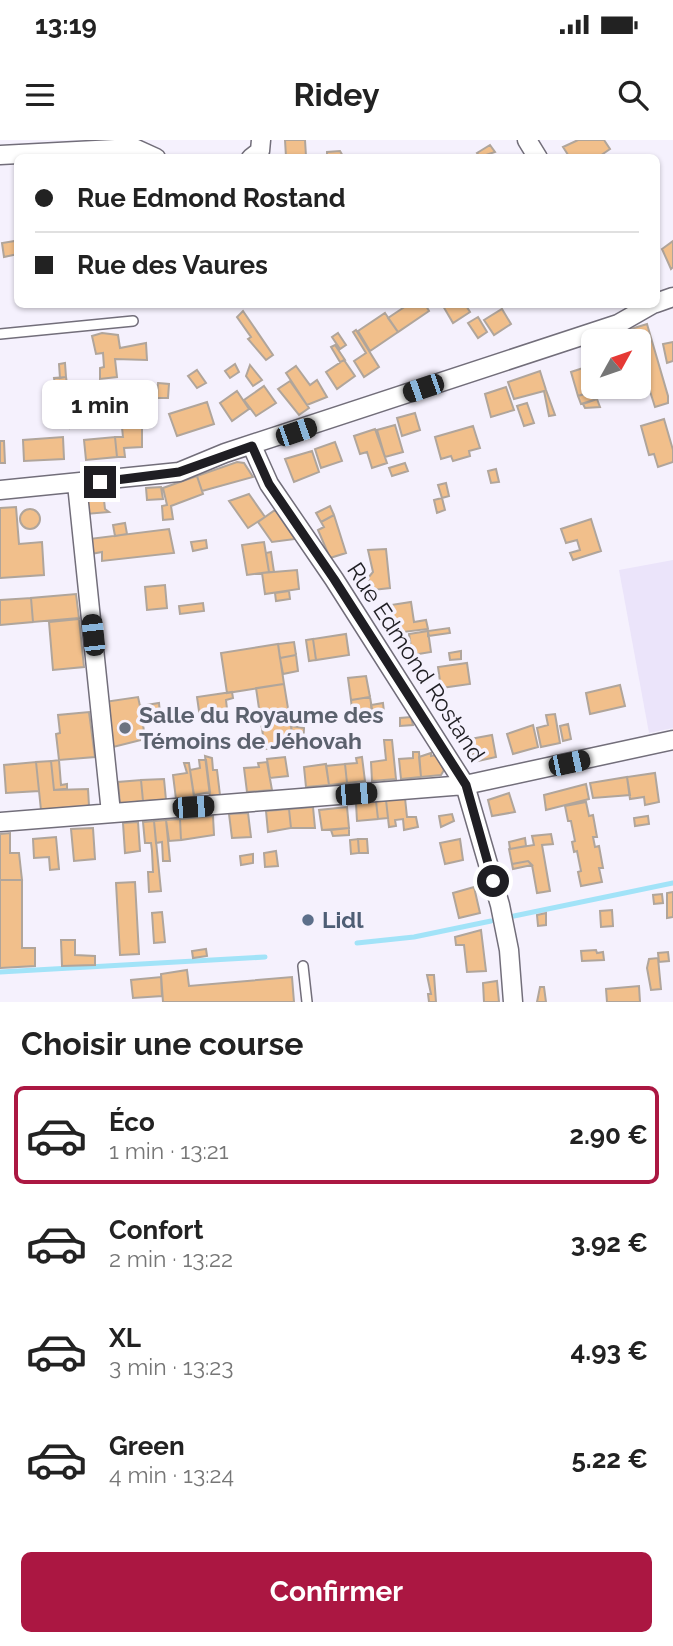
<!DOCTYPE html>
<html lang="fr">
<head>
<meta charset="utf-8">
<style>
  body { margin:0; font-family:Raleway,sans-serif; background:#f2f2f2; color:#222; height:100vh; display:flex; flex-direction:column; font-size:26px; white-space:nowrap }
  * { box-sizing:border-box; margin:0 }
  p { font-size:23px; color:#767676 }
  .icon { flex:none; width:38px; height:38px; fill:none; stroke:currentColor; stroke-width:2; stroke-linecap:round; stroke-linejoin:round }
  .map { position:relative; height:862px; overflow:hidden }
  .sheet { display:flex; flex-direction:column; background:#fff; flex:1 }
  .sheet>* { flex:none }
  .top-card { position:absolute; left:14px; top:14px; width:646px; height:154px; border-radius:10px; box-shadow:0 2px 5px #0004; display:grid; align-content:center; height:154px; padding:0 21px; background:#fff }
  .needle { width:46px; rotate:50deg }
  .tools { position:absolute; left:581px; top:189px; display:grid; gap:14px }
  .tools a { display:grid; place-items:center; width:70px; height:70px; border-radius:10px; background:#fff; box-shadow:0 2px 5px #0004; font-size:35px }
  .end { position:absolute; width:32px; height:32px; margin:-16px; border:9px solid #1f1e23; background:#fff; box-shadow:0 0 0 4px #fff }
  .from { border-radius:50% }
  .bubble { position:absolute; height:49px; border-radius:10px; background:#fff; box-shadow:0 2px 5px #0004; font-size:23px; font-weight:700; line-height:49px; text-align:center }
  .car { position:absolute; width:21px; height:42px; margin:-21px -10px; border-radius:9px; box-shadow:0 0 5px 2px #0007; background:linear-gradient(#222 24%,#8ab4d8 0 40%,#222 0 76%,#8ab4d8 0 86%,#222 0) }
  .top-card b { display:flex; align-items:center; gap:24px; height:66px; font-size:26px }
  .top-card b+b { border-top:2px solid #e0e0e0 }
  .top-card i { width:18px; height:18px; background:#222 }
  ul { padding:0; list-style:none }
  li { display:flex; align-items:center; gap:21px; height:98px; margin:0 14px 10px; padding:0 7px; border:4px solid transparent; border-radius:10px }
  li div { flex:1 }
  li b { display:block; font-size:26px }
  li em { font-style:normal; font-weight:700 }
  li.selected { border-color:#ab1742 }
  li>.icon { width:63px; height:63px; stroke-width:1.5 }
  h2 { padding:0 21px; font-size:32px; line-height:84px }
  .action { display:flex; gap:14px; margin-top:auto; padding:14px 21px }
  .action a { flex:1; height:80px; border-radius:10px; background:#ab1742; color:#fff; font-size:28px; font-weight:700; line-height:80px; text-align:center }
  .status { display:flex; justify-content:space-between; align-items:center; height:49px; padding:0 35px; background:#fff; direction:ltr }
  .status svg { height:19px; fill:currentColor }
  header { display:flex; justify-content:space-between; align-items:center; height:91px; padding:0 21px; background:#fff; font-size:32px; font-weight:700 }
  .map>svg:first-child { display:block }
  .built { fill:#ebe4fa }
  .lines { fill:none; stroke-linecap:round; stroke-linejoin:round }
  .stream { stroke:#a2e3f8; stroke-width:5 }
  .building { fill:#f1bf8b; stroke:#b0a59b; stroke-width:2 }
  .lane-casing { stroke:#726e7a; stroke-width:12 }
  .street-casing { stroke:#726e7a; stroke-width:21 }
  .lane { stroke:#fff; stroke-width:9 }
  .street { stroke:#fff; stroke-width:18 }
  .route { stroke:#1f1e23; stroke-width:9 }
  .worship-dot { fill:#6b7280; stroke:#f5f1fd; stroke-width:2.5 }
  .service-dot { fill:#5c6f8a; stroke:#f5f1fd; stroke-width:2.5 }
  .labels { text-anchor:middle; stroke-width:7; stroke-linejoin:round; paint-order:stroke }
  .street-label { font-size:23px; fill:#1f1e23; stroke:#f5f1fd }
  .worship-label { font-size:23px; font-weight:bold; fill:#5b616d; stroke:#f5f1fd; text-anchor:start }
  .service-label { font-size:23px; font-weight:bold; fill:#4e5e75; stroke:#f5f1fd; text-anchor:start }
</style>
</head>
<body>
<div class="status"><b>13:19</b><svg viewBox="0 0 49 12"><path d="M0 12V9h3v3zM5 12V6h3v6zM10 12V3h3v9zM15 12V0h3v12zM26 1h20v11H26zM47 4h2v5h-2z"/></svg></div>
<header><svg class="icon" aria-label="menu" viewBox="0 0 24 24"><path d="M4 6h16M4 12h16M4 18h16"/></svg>Ridey<svg class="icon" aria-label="search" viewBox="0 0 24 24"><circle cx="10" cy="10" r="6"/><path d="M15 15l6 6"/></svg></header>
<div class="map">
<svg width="673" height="862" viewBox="0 0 673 862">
  <rect width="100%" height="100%" fill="#f5f1fd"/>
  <path class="built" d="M 673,420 L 673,588 L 649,593 L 619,430 Z"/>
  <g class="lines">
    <path class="stream" d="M 514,776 L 673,743
      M 357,803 L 414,797 L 491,781
      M 0,832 L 265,817"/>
  </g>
  <path class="building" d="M 285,0 L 305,0 L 306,16 L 286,17 Z
    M 578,0 L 604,0 L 610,9 L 597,18 L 570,18 L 563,7 Z
    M 490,5 L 495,12 L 480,17 L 477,13 Z
    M 340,11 L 344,18 L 327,18 L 327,12 Z
    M 15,101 L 18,114 L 4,117 L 2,103 Z
    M 673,101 L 673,127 L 671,129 L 662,109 Z
    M 409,164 L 425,164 L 429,171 L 398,192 L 388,178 Z
    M 445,164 L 465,164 L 470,172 L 453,183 L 443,166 Z
    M 502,169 L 511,184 L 494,195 L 484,180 Z
    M 243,171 L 273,215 L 266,220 L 248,199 L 251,197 L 237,177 Z
    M 385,173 L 398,192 L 370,211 L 358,191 Z
    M 478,177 L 487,192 L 478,198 L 468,183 Z
    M 647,184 L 668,256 L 668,263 L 655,267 L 642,226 L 639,227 L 639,201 L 624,201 L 621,192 Z
    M 356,190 L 379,227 L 364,237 L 354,221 L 366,213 L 353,192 Z
    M 102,193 L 118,195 L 120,208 L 146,203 L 147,220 L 115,219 L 117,237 L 100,239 L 100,228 L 104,227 L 103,213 L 96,214 L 92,196 Z
    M 338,193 L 346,205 L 340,209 L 332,197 Z
    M 673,202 L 673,221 L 667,223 L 663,204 Z
    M 335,205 L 345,220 L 340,222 L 331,207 Z
    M 344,220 L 355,236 L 337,249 L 326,232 Z
    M 65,223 L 66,237 L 60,238 L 59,224 Z
    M 235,224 L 239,232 L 230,238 L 225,231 Z
    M 250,225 L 262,240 L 253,246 L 246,236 Z
    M 592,225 L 593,247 L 599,249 L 578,256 L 571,232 Z
    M 296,226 L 310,245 L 317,240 L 327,257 L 307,265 L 286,233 Z
    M 197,230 L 206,243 L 197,248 L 188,236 Z
    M 540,231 L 546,250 L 555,275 L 549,276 L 544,251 L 514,259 L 508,242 Z
    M 66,237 L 67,244 L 55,245 L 54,238 Z
    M 290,241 L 309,268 L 299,275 L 278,249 Z
    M 158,243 L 169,244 L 168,258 L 157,258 Z
    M 264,246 L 276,263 L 256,276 L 244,260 Z
    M 506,247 L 514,270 L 491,277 L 485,254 Z
    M 237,251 L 249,269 L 232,281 L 220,263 Z
    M 595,251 L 597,259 L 581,264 L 578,256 Z
    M 597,259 L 600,267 L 585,268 L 583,264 Z
    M 207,262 L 214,284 L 177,296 L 169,274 Z
    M 527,263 L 534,283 L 524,286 L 517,266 Z
    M 76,268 L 77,287 L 70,288 L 69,269 Z
    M 415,273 L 420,290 L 402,296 L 397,278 Z
    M 142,276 L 142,307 L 124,308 L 125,317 L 117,317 L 115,297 L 123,297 L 121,278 Z
    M 664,279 L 673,310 L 673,322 L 658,327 L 654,314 L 649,315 L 641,286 Z
    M 395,285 L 403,312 L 385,317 L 377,290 Z
    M 473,286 L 480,308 L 469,311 L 470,316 L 453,321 L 451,316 L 441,319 L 435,297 Z
    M 375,289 L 387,323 L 372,328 L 367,312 L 360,314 L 354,296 Z
    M 63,297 L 64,319 L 24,321 L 23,300 Z
    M 115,297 L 117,317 L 86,320 L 84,300 Z
    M 0,301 L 4,301 L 5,323 L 0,323 Z
    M 335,302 L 342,321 L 321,328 L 315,309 Z
    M 312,311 L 319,332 L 294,342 L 285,319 Z
    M 237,322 L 244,323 L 253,337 L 202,351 L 197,336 Z
    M 405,323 L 408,331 L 392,336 L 389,328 Z
    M 496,329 L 499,342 L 491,343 L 488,331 Z
    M 197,336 L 203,354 L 171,366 L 173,379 L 163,380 L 162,366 L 167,365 L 163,348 Z
    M 446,343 L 449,356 L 442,358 L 438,345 Z
    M 161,347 L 163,359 L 147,360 L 146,348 Z
    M 103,351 L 105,369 L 109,372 L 86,374 L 84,358 L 89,352 Z
    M 249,354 L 265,377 L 248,388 L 229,361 Z
    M 442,358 L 445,370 L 437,373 L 434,360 Z
    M 330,366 L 334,375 L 321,382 L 316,373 Z
    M 16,367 L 19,404 L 42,402 L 44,435 L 0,438 L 0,368 Z
    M20 379a10 10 0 1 1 20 0a10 10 0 1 1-20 0Z
    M 275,370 L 295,399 L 272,402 L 258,382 Z
    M 334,375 L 346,413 L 330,418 L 318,390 L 324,387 L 321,382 Z
    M 591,379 L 601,411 L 573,420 L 570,413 L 580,410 L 577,400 L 566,403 L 561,389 Z
    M 125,383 L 127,394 L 115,396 L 113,385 Z
    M 169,389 L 174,413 L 102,421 L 102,412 L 91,414 L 89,399 Z
    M 206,400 L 207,408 L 193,411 L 191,402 Z
    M 264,402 L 269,432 L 247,435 L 242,405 Z
    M 386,409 L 390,448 L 373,450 L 368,438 L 373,432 L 368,410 Z
    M 271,412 L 274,432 L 269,432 L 266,413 Z
    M 297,430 L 299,449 L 265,454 L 262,433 Z
    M 165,445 L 167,468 L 147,470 L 145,447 Z
    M 289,451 L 290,459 L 276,461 L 275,453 Z
    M 76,454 L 79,478 L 33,482 L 31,458 Z
    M 31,458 L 33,482 L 0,485 L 0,460 Z
    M 411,462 L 414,482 L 426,480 L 428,489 L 395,493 L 391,465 Z
    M 203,463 L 204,471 L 180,474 L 179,466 Z
    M 79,479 L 84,527 L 53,530 L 49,482 Z
    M 449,488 L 450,493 L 428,496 L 428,491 Z
    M 428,491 L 431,512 L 412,515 L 409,494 Z
    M 346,494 L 349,515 L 316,520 L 313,499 Z
    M 313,499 L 316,520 L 309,521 L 306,500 Z
    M 294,502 L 296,515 L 280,518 L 278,504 Z
    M 278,504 L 284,544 L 227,553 L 221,513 Z
    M 461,511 L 461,519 L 450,520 L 449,513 Z
    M 296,515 L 298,531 L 283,534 L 280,518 Z
    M 467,523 L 470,544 L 441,548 L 438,527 Z
    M 366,536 L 370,557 L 351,560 L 348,538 Z
    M 284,544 L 294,605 L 265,609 L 256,548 Z
    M 620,545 L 625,566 L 590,574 L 586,553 Z
    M 232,552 L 233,558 L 226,560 L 228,578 L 218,579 L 217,571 L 203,573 L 203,577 L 200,578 L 197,557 Z
    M 138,557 L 140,566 L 159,563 L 160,574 L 142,577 L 145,599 L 109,608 L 104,562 Z
    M 370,557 L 373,575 L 353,578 L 351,560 Z
    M 383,563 L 384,572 L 372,574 L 371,565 Z
    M 89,572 L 95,617 L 59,620 L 56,594 L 60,593 L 58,575 Z
    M 555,574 L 560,603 L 541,607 L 537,588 L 548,585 L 546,575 Z
    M 411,577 L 413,585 L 400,586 L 400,578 Z
    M 568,584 L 571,599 L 563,601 L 560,586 Z
    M 533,585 L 538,607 L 513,614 L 507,594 Z
    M 291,586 L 304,588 L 303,607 L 295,608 Z
    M 492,595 L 496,617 L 478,621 L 477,614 L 473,615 L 470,599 Z
    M 384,600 L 392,600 L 396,639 L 372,641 L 371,622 L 386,620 Z
    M 413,612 L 419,612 L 421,637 L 401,639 L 399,619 L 413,618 Z
    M 431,613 L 431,616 L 436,615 L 444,630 L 441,635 L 421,637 L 419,617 Z
    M 205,616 L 212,618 L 213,630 L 217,630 L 220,655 L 210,656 Z
    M 285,617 L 288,636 L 270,638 L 267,619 Z
    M 362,617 L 365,641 L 347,643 L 345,624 L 357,623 L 356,618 Z
    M 59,620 L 61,645 L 67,644 L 67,649 L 54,650 L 51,621 Z
    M 199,620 L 206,620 L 210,652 L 194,655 L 190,630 L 200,628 Z
    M 51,621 L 54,650 L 88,649 L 89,666 L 41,670 L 36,622 Z
    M 36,622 L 39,651 L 6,653 L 4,625 Z
    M 267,622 L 272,650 L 247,652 L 244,628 L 259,627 L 258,623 Z
    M 184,623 L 189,623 L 194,657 L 176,659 L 173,635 L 187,633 Z
    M 326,624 L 329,645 L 306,647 L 304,627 Z
    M 345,624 L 347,643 L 329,645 L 326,626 Z
    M 655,633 L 659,662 L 645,665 L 644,657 L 630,659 L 627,637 Z
    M 627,637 L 630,655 L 593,658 L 590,643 Z
    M 164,639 L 166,660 L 143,661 L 141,640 Z
    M 141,640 L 143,661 L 120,664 L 118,642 Z
    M 586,644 L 589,659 L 546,670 L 544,655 Z
    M 509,653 L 515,672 L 492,676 L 488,660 Z
    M 405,658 L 407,677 L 416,677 L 418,687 L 404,690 L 403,679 L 395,680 L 396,686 L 389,687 L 386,660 Z
    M 386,660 L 388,678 L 378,679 L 376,661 Z
    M 376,661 L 378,679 L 357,681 L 356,663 Z
    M 586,662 L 589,676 L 593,675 L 597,697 L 593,697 L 595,707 L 599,706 L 603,728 L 599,728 L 602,742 L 581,746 L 578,732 L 581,731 L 577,711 L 574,712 L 572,702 L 575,701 L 571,681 L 568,681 L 565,666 Z
    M 313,667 L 315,688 L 291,688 L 289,669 Z
    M 347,667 L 349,688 L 322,690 L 319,670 Z
    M 289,669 L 291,688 L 268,692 L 266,671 Z
    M 248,673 L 251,697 L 232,698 L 229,674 Z
    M 452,674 L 454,681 L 441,687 L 439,676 Z
    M 213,676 L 214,695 L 181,700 L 180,679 Z
    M 648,676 L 649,684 L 635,686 L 634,678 Z
    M 180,679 L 181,700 L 169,701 L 166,680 Z
    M 166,680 L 170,721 L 163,721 L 162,702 L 156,703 L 154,681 Z
    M 154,681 L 161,751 L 149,752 L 148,732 L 153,732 L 152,711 L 151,703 L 145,703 L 143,682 Z
    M 138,682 L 140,711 L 125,713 L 123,683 Z
    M 93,688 L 95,719 L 74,721 L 71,689 Z
    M 349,688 L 349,695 L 333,696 L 331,690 Z
    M 10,693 L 10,713 L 19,713 L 22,740 L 0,740 L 0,694 Z
    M 551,694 L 553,704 L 542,705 L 550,751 L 537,753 L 532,725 L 528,721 L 512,724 L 509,709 L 534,705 L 532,696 Z
    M 56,697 L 59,729 L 50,730 L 49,717 L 34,718 L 33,699 Z
    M 525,698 L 526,706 L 510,709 L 509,702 Z
    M 358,699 L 367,699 L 368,713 L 359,713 Z
    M 358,699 L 359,713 L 351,714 L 350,700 Z
    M 460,699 L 463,720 L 445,724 L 440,703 Z
    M 276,711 L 278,726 L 265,727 L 264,713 Z
    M 253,714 L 253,723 L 241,725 L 240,716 Z
    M 528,721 L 532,725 L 513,729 L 512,724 Z
    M 0,740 L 22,740 L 22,808 L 35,808 L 35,826 L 0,828 Z
    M 135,742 L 139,814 L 120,815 L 116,743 Z
    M 474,747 L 480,773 L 459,778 L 453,753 Z
    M 673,752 L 673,777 L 667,778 L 667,753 Z
    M 662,754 L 663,763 L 654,764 L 653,755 Z
    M 612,770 L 613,786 L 601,787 L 600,771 Z
    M 162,772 L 165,802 L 154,803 L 152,773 Z
    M 546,773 L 546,785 L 538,786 L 537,775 Z
    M 481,790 L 486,831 L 467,832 L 464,805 L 456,805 L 455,797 Z
    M 61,800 L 75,800 L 75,815 L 95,816 L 95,825 L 62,826 Z
    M 206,809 L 207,816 L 193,818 L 192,811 Z
    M 596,810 L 597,813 L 603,812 L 604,820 L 582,821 L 581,811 Z
    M 668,812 L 669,821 L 659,822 L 658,813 Z
    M 658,818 L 661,849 L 651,850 L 647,828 L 649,819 Z
    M 187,830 L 189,846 L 292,837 L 294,862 L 163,862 L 161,834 Z
    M 427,835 L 434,835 L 436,862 L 429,862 L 428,854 L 431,854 Z
    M 161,837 L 162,856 L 133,858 L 131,840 Z
    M 497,841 L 499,862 L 484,862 L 483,843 Z
    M 639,846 L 640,862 L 607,862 L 606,849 Z
    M 540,847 L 544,847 L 546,862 L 537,862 Z"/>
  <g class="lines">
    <g class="lane-casing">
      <path id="lane" d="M 0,194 L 133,181
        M 303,826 L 307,862"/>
    </g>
    <g class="street-casing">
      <path id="street" d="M 527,0 L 538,18
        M 0,15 L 134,8 L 156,18
        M 251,18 L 260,11 L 261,0
        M 656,163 L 673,157
        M 252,306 L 269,344 L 334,439 L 465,645 L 500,765 L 509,810 L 513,862
        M 77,344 L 111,673
        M 0,350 L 179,332 L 225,313 L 618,184 L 653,164
        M 0,682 L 465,645 L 673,600"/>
    </g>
    <use href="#lane" class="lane"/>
    <use href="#street" class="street"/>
  </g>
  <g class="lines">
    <path class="route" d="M 100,342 L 179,332 L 252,306 L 269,344 L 334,439 L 466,645 L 493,741"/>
  </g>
  <circle class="worship-dot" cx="125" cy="588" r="7"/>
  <circle class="service-dot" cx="308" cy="780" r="7"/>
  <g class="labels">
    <g class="street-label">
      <text transform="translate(416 522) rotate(57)" y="8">Rue Edmond Rostand</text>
    </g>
    <g class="worship-label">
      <text x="139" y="583">Salle du Royaume des<tspan x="139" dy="26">Témoins de Jéhovah</tspan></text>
    </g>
    <g class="service-label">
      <text x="322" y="788">Lidl</text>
    </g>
  </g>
</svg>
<div class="tools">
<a><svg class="needle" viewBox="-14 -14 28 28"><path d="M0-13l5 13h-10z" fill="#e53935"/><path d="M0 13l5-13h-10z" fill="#767676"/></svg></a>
</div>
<i class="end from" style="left:493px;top:741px"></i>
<i class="end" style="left:100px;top:342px"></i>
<div class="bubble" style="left:42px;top:240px;width:116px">1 min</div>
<i class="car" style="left:423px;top:248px;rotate:251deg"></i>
<i class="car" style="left:296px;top:292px;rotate:71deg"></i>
<i class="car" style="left:93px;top:495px;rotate:354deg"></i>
<i class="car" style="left:569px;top:623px;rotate:78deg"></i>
<i class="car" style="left:356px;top:654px;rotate:85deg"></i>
<i class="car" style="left:193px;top:667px;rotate:86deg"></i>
<div class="top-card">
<b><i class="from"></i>Rue Edmond Rostand</b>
<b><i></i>Rue des Vaures</b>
</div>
</div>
<section class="sheet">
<h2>Choisir une course</h2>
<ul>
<li class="selected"><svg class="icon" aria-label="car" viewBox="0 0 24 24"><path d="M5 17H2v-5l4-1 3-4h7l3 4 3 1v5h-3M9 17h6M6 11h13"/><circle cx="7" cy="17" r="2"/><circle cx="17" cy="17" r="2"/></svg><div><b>Éco</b><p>1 min · 13:21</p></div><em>2.90 €</em></li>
<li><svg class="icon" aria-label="car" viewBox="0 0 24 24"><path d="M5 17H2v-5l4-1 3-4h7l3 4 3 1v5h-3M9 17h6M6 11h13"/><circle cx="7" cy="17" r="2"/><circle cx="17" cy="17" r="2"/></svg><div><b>Confort</b><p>2 min · 13:22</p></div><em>3.92 €</em></li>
<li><svg class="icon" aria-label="car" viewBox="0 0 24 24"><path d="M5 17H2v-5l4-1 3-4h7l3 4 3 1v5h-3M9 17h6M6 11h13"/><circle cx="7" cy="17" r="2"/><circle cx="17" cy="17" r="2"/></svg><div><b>XL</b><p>3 min · 13:23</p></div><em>4.93 €</em></li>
<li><svg class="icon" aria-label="car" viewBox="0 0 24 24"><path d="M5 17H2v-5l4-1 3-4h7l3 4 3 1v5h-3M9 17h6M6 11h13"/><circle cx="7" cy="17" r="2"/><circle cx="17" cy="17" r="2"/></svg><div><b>Green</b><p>4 min · 13:24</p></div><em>5.22 €</em></li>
</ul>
<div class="action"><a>Confirmer</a></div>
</section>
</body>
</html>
